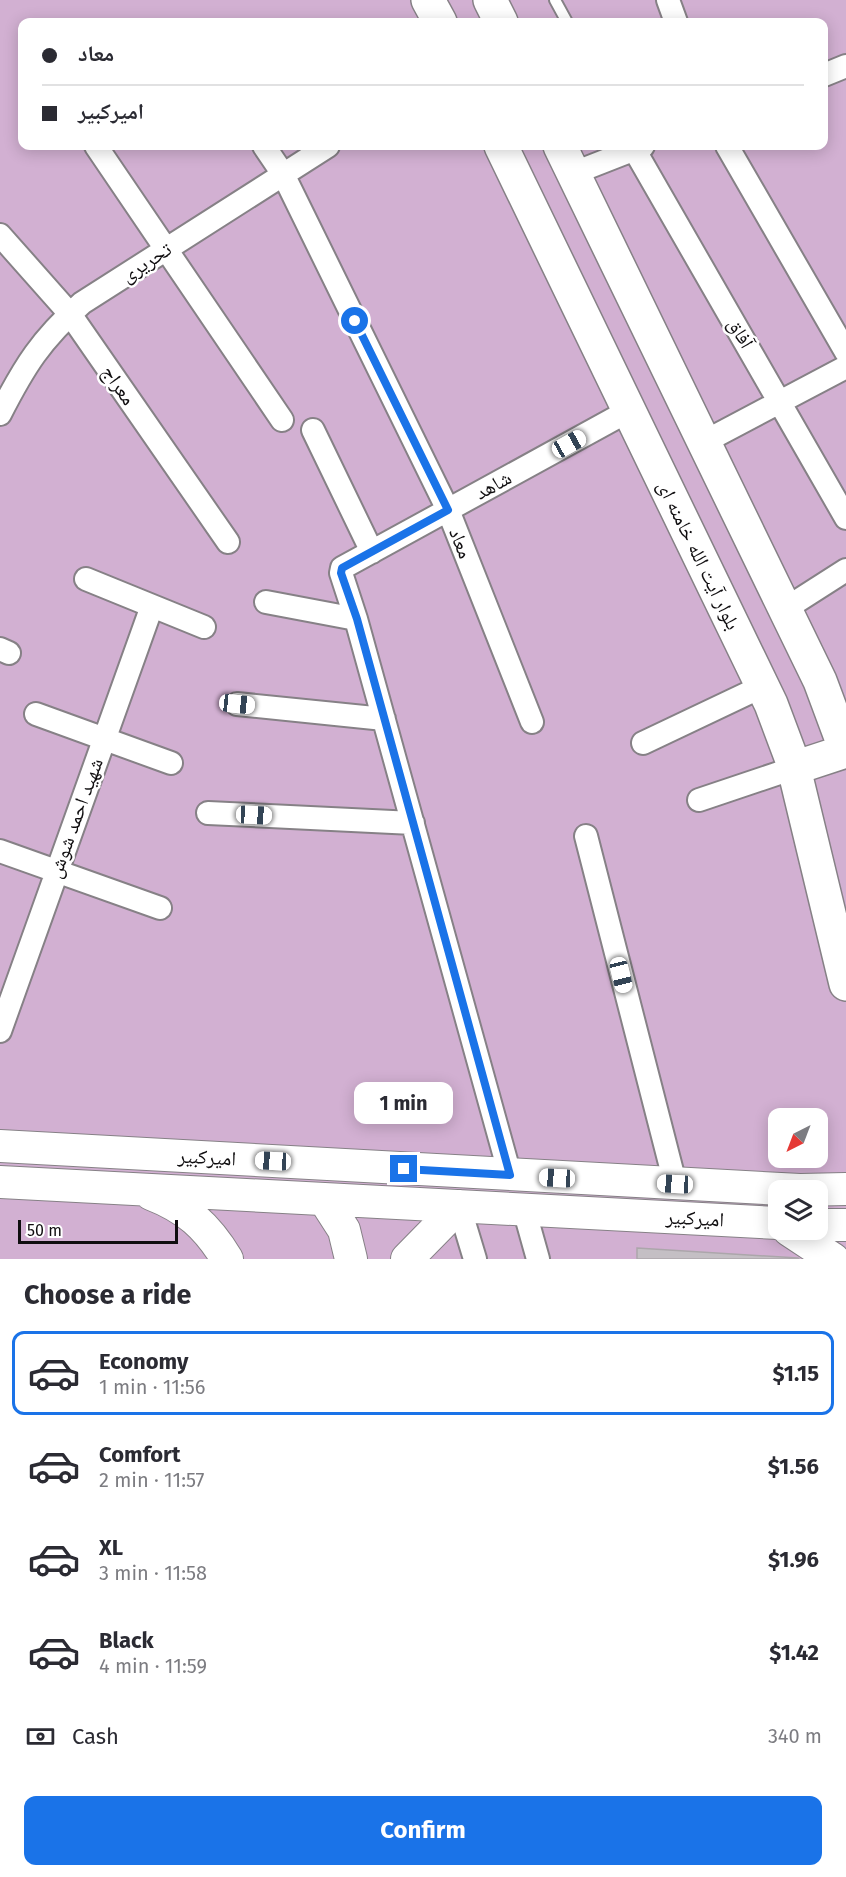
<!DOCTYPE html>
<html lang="en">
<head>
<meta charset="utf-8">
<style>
  body { margin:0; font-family:"Fira Sans","Noto Naskh Arabic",sans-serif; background:#f7f7f7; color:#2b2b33; height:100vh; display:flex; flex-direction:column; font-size:22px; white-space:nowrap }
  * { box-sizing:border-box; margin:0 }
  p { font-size:20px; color:#7c7c81 }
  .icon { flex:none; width:33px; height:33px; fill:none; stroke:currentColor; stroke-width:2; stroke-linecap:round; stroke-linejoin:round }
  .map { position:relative; height:1259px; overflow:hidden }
  .details { display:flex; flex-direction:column; background:#fff; flex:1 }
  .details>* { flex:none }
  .hud { position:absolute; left:18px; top:18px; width:810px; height:132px; border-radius:12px; box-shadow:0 3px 15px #0003; display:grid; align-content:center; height:132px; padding:0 24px; background:#fff }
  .needle { width:39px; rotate:222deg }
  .fabs { position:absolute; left:768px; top:1108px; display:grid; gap:12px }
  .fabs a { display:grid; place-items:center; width:60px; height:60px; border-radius:12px; background:#fff; box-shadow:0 3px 15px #0003; font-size:30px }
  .scale { position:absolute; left:18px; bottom:15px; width:160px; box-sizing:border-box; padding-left:6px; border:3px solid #100e10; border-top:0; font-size:16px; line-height:21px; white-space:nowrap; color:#100e10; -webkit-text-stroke:4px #fff; paint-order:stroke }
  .end { position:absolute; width:27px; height:27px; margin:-14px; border:8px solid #1a73e8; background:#fff; box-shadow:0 0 0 3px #fff }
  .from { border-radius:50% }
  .bubble { position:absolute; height:42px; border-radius:12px; background:#fff; box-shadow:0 3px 15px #0003; font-size:20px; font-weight:700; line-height:42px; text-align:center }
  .car { position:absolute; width:18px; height:36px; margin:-18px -9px; border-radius:8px; box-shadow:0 0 4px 2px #0007; background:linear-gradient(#fff 24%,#345 0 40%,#fff 0 76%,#345 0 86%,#fff 0) }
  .hud b { display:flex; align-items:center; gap:21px; height:57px; font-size:22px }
  .hud b+b { border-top:2px solid #e1e1e2 }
  .hud i { width:15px; height:15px; background:#2b2b33 }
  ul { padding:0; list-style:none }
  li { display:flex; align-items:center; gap:18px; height:84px; margin:0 12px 9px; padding:0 12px; border:3px solid transparent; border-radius:12px }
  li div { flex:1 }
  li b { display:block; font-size:22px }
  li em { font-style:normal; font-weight:700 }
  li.active { border-color:#1a73e8 }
  li>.icon { width:54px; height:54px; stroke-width:1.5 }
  h2 { padding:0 24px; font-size:27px; line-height:72px }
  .pay { display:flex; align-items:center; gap:15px; height:66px; padding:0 24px; font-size:22px }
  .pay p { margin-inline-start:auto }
  .primary-button { display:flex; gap:12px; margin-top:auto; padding:12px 24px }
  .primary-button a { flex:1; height:69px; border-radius:12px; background:#1a73e8; color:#fff; font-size:24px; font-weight:700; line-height:69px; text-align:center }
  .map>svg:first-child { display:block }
  .green { fill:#d2b0d2; fill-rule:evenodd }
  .building { fill:#c4bfc4; stroke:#aca6ab; stroke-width:1.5 }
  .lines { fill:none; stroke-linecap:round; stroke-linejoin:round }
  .lane-casing { stroke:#868186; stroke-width:14 }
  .street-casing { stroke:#868186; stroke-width:26 }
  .secondary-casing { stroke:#868186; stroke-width:34 }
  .primary-casing { stroke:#868186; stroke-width:36 }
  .lane { stroke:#fff; stroke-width:10 }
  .street { stroke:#fff; stroke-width:22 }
  .secondary { stroke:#fff; stroke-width:32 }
  .primary { stroke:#fff; stroke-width:33 }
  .route { stroke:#1a73e8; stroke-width:8 }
  .labels { text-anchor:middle; stroke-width:5; stroke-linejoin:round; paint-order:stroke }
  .street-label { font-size:20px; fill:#100e10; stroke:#fff }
</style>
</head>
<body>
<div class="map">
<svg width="846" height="1259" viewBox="0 0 846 1259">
  <rect width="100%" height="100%" fill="#e8e3e8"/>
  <path class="green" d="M 0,0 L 846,0 L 846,1259 L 0,1259 ZM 22,22 L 824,22 L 824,146 L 22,146 ZM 778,1119 L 818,1119 L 818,1158 L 778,1158 ZM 778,1191 L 818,1191 L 818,1230 L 778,1230 Z"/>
  <path class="building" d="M 637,1248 L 798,1258 L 799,1259 L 637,1259 Z"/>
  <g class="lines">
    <g class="lane-casing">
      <path id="lane" d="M 555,0 L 567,22"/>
    </g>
    <g class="street-casing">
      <path id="street" d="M 668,0 L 676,22
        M 824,75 L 846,66
        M 96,146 L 282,420
        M 264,146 L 283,174 L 448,510 L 532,722
        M 727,146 L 846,352
        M 634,149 L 846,518
        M 574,173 L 643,146
        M 0,235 L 70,314 L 228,542
        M 0,414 C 25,365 41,340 82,303 L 328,146
        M 313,430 L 372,552
        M 704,442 L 846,367
        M 86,579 L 204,627
        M 266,602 L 356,619
        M 785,609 L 846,570
        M 0,649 L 9,653
        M 237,704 L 384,719
        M 36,714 L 171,763
        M 643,743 L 761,687
        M 699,800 L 794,768
        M 208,813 L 413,823
        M 586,836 L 675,1183
        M 0,851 L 160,908
        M 0,1031 L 152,606
        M 510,1175 L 356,619 L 341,573 L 342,568 L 630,410
        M 459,1206 L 475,1259
        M 524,1209 L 538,1259"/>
    </g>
    <g class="secondary-casing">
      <path id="secondary" d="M 0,1146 L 800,1190 L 846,1189
        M 0,1182 L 778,1223
        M 151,1194 C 187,1208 207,1226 227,1259
        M 324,1199 L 344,1230 L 351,1259
        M 818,1225 L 846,1225
        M 789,1230 L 833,1259
        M 407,1259 L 459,1206"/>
    </g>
    <g class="primary-casing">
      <path id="primary" d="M 428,0 L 440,22
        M 490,0 L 501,22
        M 501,146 L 771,704 L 792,760 L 846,984
        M 560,146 L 820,681 L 846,751
        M 794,768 L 846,751"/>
    </g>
    <use href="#lane" class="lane"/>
    <use href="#street" class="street"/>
    <use href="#secondary" class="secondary"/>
    <use href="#primary" class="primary"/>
  </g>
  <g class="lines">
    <path class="route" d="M 355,321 L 448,510 L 342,568 L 341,573 L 357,619 L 510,1175 L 404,1169"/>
  </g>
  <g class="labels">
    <g class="street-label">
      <text transform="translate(146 262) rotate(-33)" y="7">تحریری</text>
      <text transform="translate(741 333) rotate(60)" y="7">آفاق</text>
      <text transform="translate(119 385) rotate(55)" y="7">معراج</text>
      <text transform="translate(493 485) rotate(-29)" y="7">شاهد</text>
      <text transform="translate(461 543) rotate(68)" y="7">معاد</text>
      <text transform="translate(699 555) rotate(64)" y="7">بلوار آیت الله خامنه ای</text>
      <text transform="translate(75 818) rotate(-70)" y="7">شهید احمد شوش</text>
      <text transform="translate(207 1157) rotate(3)" y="7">امیرکبیر</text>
      <text transform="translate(695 1218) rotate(3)" y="7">امیرکبیر</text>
    </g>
  </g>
</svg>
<div class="fabs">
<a><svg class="needle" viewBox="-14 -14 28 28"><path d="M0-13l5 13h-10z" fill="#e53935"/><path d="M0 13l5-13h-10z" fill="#7c7c81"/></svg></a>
<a><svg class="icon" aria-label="layers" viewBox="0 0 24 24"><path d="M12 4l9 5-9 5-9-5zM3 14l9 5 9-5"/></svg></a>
</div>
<div class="scale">50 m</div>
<i class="end from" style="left:355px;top:321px"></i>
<i class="end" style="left:404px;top:1169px"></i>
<div class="bubble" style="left:354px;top:1082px;width:99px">1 min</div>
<i class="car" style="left:569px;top:444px;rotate:61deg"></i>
<i class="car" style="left:237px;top:704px;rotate:96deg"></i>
<i class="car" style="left:254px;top:815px;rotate:93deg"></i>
<i class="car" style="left:621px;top:975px;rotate:166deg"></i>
<i class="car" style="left:273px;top:1161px;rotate:273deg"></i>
<i class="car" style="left:557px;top:1178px;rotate:273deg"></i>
<i class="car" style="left:675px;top:1184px;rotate:273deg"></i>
<div class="hud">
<b><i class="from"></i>معاد</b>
<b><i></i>امیرکبیر</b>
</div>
</div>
<section class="details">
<h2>Choose a ride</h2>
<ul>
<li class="active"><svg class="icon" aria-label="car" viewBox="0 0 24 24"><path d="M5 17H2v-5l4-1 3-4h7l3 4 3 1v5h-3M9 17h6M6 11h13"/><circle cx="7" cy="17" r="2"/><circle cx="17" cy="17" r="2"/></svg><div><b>Economy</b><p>1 min · 11:56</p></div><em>$1.15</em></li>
<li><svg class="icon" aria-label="car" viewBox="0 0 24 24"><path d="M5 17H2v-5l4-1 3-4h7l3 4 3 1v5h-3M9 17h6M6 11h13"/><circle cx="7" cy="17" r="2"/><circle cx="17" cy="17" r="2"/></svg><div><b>Comfort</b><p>2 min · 11:57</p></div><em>$1.56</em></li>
<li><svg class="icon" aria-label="car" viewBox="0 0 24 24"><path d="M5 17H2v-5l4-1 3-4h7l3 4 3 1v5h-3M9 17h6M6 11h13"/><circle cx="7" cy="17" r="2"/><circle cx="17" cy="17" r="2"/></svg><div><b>XL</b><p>3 min · 11:58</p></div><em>$1.96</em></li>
<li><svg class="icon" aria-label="car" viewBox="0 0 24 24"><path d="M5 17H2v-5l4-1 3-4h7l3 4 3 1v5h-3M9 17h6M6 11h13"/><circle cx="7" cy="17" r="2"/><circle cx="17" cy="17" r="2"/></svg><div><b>Black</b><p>4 min · 11:59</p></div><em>$1.42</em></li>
</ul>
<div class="pay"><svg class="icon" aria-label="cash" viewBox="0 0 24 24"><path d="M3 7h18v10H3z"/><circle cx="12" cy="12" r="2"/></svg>Cash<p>340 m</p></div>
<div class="primary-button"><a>Confirm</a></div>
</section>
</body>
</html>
